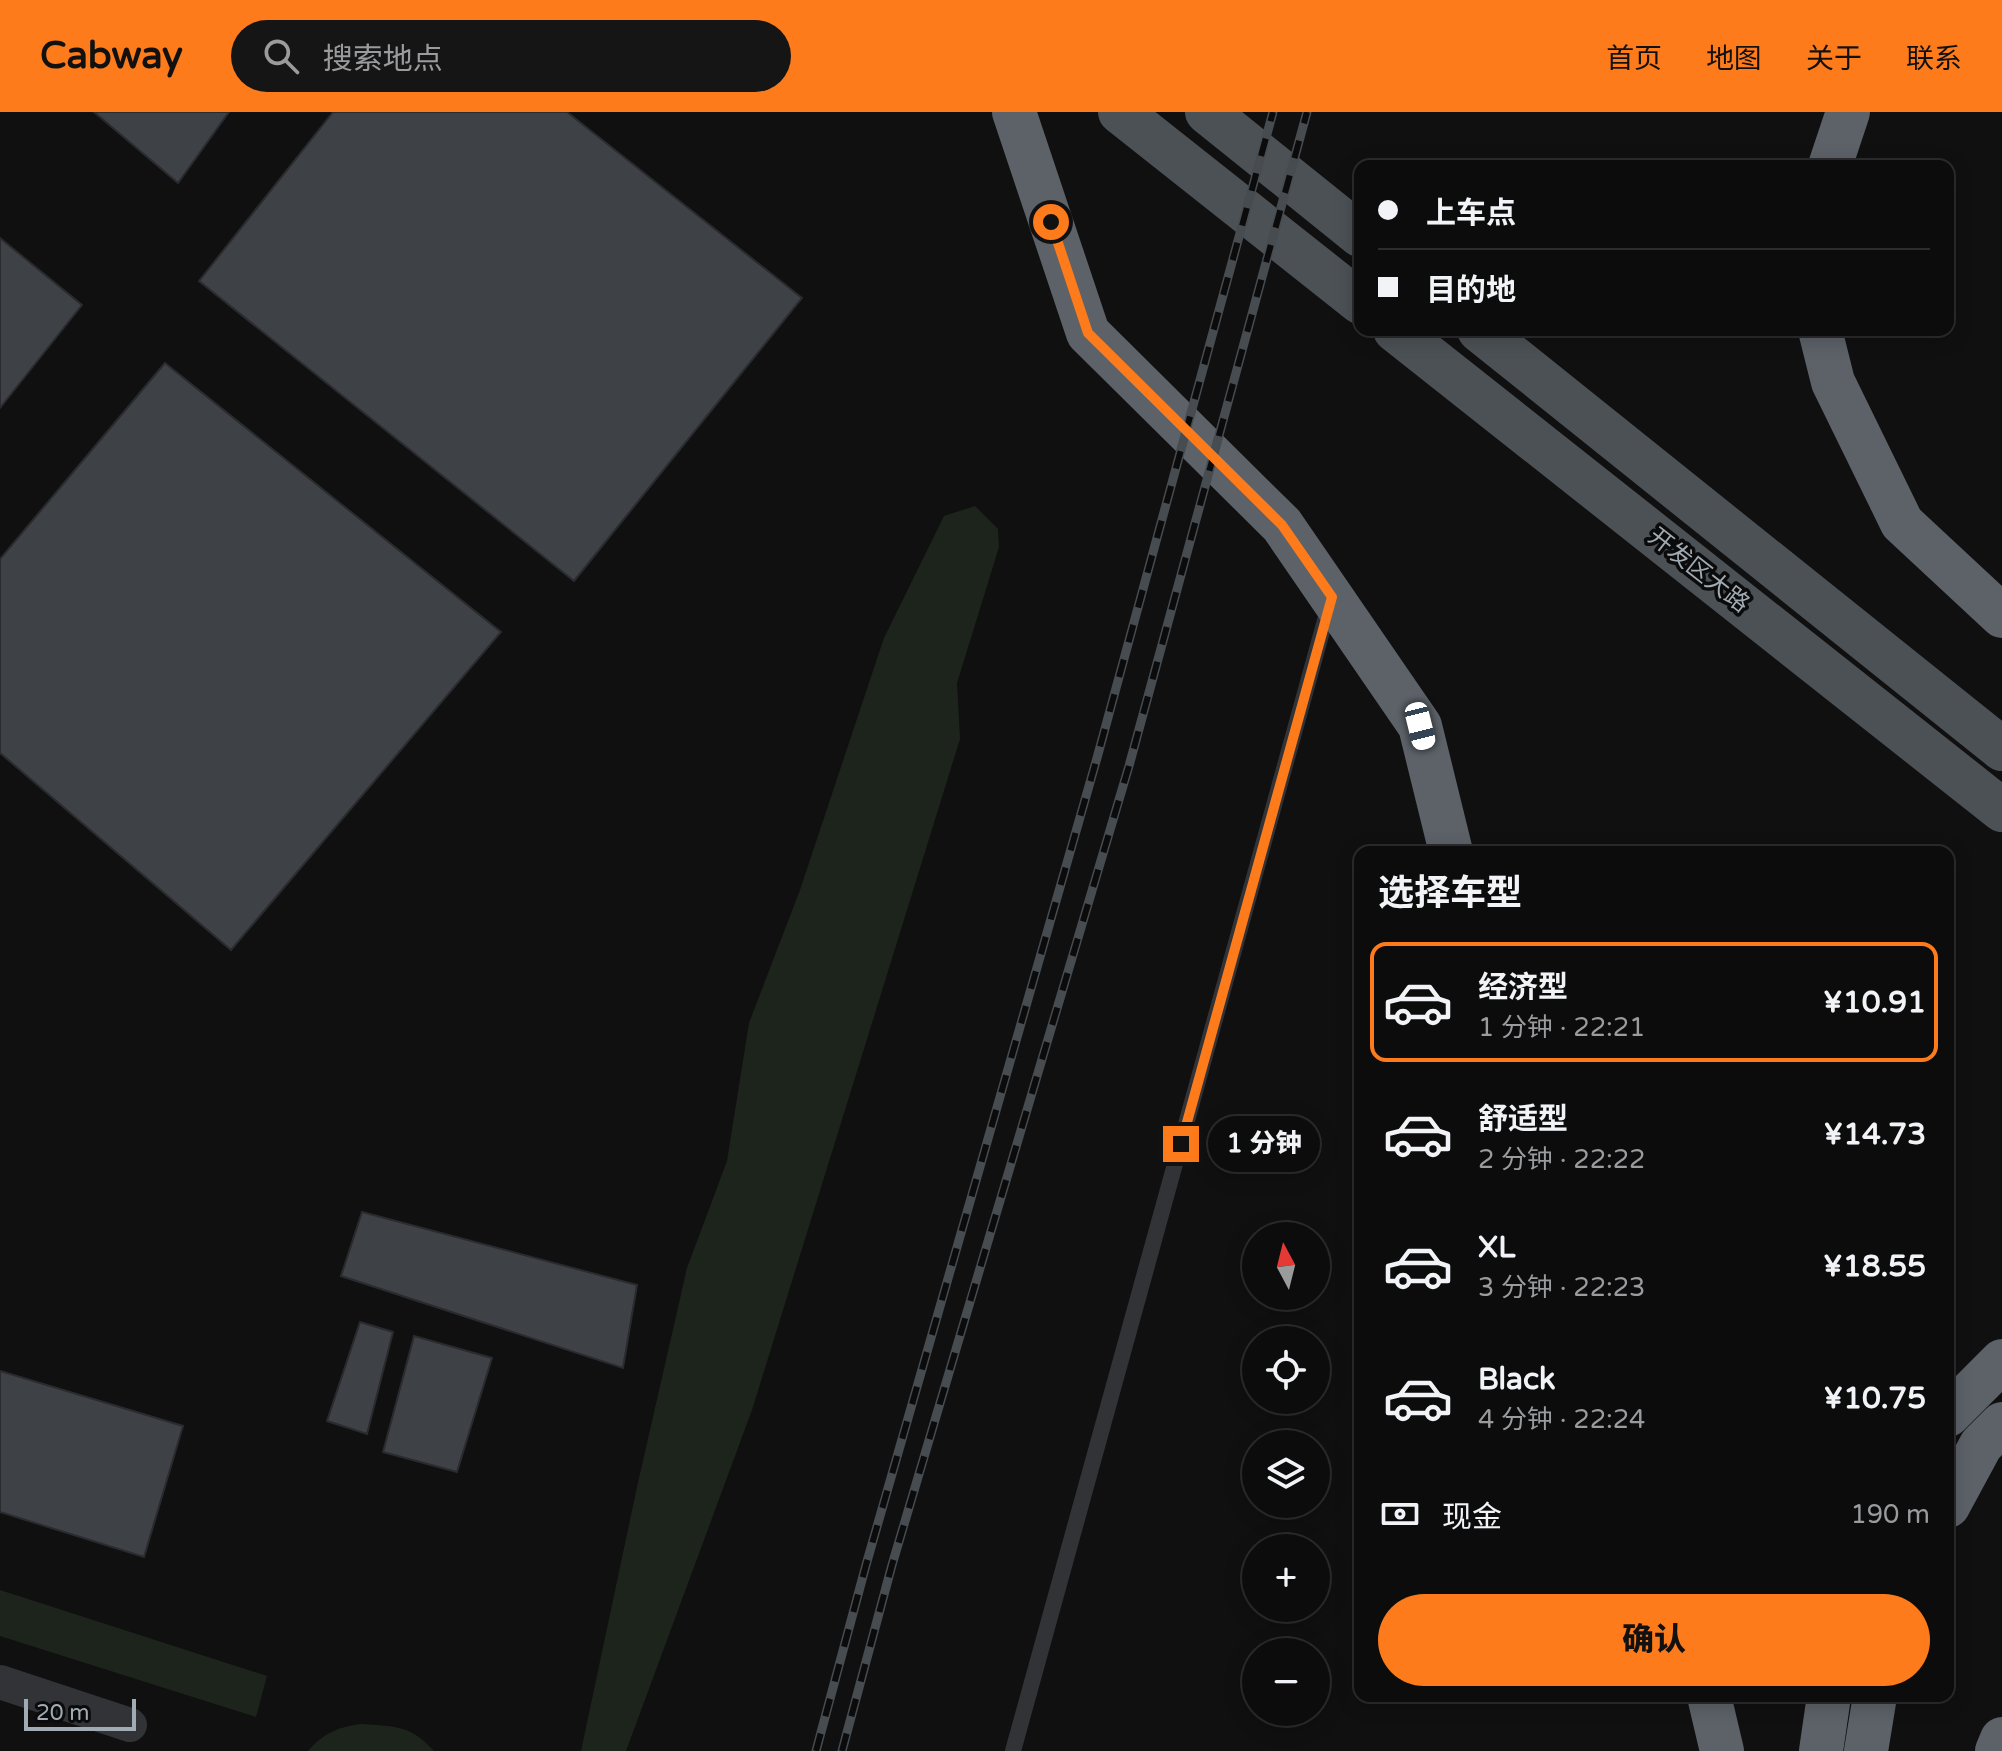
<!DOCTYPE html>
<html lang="zh">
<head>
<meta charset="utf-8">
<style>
  body { margin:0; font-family:"Varela Round","Noto Sans SC",sans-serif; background:#151516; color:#f1f3f6; height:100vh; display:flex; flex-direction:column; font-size:30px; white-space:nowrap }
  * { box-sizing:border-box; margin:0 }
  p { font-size:26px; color:#9a9b9d }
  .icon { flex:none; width:44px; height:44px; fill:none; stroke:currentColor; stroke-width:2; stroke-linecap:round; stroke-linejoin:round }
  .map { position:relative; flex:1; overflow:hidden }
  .sheet { position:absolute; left:1354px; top:734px; width:600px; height:856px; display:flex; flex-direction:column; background:#0c0c0d; border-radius:16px; box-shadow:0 4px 20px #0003,0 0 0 2px #2c2c2e }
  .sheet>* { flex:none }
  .hud { position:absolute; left:1354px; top:48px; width:600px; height:176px; border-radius:16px; box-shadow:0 4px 20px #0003,0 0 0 2px #2c2c2e; display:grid; align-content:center; height:176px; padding:0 24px; background:#0c0c0d }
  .needle { width:52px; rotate:353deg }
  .controls { position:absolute; left:1242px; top:1110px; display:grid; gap:16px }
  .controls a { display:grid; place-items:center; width:88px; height:88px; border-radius:50%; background:#0c0c0d; box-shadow:0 4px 20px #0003,0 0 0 2px #2c2c2e; font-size:40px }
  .scale { position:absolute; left:24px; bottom:20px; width:112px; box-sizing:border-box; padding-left:8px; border:4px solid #a0abb3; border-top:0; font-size:22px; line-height:28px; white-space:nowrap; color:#a0abb3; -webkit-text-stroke:6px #0b0b0c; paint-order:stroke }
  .end { position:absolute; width:36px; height:36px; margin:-18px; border:10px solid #fe7b1b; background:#111; box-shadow:0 0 0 4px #111 }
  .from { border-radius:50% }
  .bubble { position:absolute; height:56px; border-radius:28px; background:#0c0c0d; box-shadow:0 4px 20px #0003,0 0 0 2px #2c2c2e; font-size:26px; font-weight:800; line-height:56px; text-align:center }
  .car { position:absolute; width:24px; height:48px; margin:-24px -12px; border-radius:10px; box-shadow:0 0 6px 2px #0007; background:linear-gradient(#fff 24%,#345 0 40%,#fff 0 76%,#345 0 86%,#fff 0) }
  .hud b { display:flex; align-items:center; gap:28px; height:76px; font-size:30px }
  .hud b+b { border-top:2px solid #2c2c2e }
  .hud i { width:20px; height:20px; background:#f1f3f6 }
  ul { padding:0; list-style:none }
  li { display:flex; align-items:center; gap:24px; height:120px; margin:0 16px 12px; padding:0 8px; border:4px solid transparent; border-radius:16px }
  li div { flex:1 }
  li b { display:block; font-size:30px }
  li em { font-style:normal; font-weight:800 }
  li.selected { border-color:#fe7b1b }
  li>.icon { width:72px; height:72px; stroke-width:1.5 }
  h2 { padding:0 24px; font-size:36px; line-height:96px }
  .pay { display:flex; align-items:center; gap:20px; height:88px; padding:0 24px; font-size:30px }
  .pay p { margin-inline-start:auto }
  .action { display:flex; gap:16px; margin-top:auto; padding:16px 24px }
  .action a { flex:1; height:92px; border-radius:48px; background:#fe7b1b; color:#111; font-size:32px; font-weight:800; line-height:92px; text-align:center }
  header { display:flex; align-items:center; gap:48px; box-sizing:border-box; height:112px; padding:0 40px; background:#fe7b1b; color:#111 }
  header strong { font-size:38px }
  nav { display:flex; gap:44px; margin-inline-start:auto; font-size:28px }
  .search { width:560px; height:72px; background:#151516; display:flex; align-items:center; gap:20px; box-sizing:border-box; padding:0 28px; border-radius:44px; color:#9a9b9d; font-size:30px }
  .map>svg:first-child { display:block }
  .green { fill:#1d241c }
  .building { fill:#3e4145; stroke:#2a2b2e; stroke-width:2 }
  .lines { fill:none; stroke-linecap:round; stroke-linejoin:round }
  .lane { stroke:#313337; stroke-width:16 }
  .street { stroke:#313337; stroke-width:34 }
  .primary { stroke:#4c5156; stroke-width:44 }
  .highway { stroke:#5c6268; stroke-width:44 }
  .rail-casing { stroke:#474c50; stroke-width:9 }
  .rail { stroke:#0b0b0c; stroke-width:6; stroke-dasharray:18; stroke-linecap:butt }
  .route { stroke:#fe7b1b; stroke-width:10 }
  .labels { text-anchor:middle; stroke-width:7; stroke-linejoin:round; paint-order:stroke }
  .street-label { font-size:24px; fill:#a0abb3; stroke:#0b0b0c }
</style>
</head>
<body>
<header>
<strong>Cabway</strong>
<div class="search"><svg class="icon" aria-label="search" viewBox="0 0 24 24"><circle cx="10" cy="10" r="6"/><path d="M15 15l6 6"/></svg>搜索地点</div>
<nav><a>首页</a><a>地图</a><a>关于</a><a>联系</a></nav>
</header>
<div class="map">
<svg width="2002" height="1639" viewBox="0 0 2002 1639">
  <rect width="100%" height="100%" fill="#101011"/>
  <path class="green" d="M 975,394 L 998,417 L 999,435 L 957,571 L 960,627 L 752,1298 L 626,1639 L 581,1639 L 637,1375 L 687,1156 L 727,1049 L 749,911 L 800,778 L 884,526 L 944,404 Z
    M 0,1478 L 267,1564 L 256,1605 L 0,1524 Z
    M 361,1612 C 393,1614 411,1613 434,1639 L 308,1639 C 324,1621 338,1615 361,1612 Z"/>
  <path class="building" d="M 94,0 L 229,0 L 178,71 Z
    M 333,0 L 567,0 L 802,186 L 574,469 L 199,169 Z
    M 0,126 L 82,193 L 0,296 Z
    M 165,251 L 501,520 L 231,838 L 0,641 L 0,447 Z
    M 362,1100 L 637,1173 L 623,1256 L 341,1164 Z
    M 360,1210 L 393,1220 L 367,1322 L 327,1309 Z
    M 414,1224 L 492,1246 L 457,1360 L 383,1340 Z
    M 0,1259 L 183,1314 L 144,1445 L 0,1400 Z"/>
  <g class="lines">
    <path class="lane" d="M 1013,1639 L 1329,494"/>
    <path class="street" d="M 0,1570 L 130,1613"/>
    <path class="primary" d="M 1120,0 L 1360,190
      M 1207,0 L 1360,123
      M 1395,218 L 2002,698
      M 1479,218 L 2002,637"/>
    <path class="highway" d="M 1014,0 L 1088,221 L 1282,413 L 1420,614 L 1451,740
      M 1830,54 L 1848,0
      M 1820,218 L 1833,270 L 1902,411 L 2002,504
      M 1948,1303 L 2002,1249
      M 1948,1394 L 1981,1333 L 2002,1312
      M 1709,1584 L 1722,1639
      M 1821,1639 L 1829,1584
      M 1866,1639 L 1875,1584
      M 1997,1639 L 2002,1627"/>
    <g class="rail-casing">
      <path id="rail" d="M 816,1639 L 866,1453 L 1097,646 L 1273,0
        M 842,1639 L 892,1453 L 1129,654 L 1307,0"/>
    </g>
    <use href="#rail" class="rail"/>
  </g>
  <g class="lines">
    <path class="route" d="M 1051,110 L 1088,221 L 1282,413 L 1332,485 L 1181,1032"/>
  </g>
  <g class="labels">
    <g class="street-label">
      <text transform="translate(1699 458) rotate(38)" y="8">开发区大路</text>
    </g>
  </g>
</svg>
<div class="controls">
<a><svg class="needle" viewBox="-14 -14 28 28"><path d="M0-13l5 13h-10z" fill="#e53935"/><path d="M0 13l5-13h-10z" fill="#9a9b9d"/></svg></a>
<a><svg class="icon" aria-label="locate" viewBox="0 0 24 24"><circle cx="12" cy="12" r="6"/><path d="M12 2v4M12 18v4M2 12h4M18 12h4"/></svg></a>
<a><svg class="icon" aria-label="layers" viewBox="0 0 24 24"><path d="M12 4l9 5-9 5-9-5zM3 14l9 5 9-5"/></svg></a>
<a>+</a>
<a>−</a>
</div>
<div class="scale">20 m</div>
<i class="end from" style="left:1051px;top:110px"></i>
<i class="end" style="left:1181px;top:1032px"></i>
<div class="bubble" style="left:1208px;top:1004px;width:112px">1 分钟</div>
<i class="car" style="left:1420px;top:614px;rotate:166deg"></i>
<div class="hud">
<b><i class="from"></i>上车点</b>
<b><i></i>目的地</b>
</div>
<section class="sheet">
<h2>选择车型</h2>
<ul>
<li class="selected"><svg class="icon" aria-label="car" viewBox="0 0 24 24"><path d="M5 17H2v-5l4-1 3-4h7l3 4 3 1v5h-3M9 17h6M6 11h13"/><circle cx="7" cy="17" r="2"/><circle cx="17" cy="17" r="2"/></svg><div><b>经济型</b><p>1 分钟 · 22:21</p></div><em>¥10.91</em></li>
<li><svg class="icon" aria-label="car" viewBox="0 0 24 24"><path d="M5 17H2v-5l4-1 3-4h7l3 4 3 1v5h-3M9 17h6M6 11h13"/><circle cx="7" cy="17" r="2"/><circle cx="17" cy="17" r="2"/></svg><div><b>舒适型</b><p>2 分钟 · 22:22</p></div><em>¥14.73</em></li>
<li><svg class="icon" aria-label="car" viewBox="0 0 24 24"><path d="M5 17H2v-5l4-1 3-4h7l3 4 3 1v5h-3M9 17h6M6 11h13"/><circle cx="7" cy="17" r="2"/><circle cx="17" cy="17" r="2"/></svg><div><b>XL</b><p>3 分钟 · 22:23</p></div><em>¥18.55</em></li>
<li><svg class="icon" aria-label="car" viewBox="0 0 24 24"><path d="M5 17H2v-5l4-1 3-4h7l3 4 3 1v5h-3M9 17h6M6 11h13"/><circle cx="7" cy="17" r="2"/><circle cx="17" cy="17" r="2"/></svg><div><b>Black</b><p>4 分钟 · 22:24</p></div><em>¥10.75</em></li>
</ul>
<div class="pay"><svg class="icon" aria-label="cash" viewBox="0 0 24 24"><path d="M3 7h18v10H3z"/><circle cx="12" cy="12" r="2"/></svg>现金<p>190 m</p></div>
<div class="action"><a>确认</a></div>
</section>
</div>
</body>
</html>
